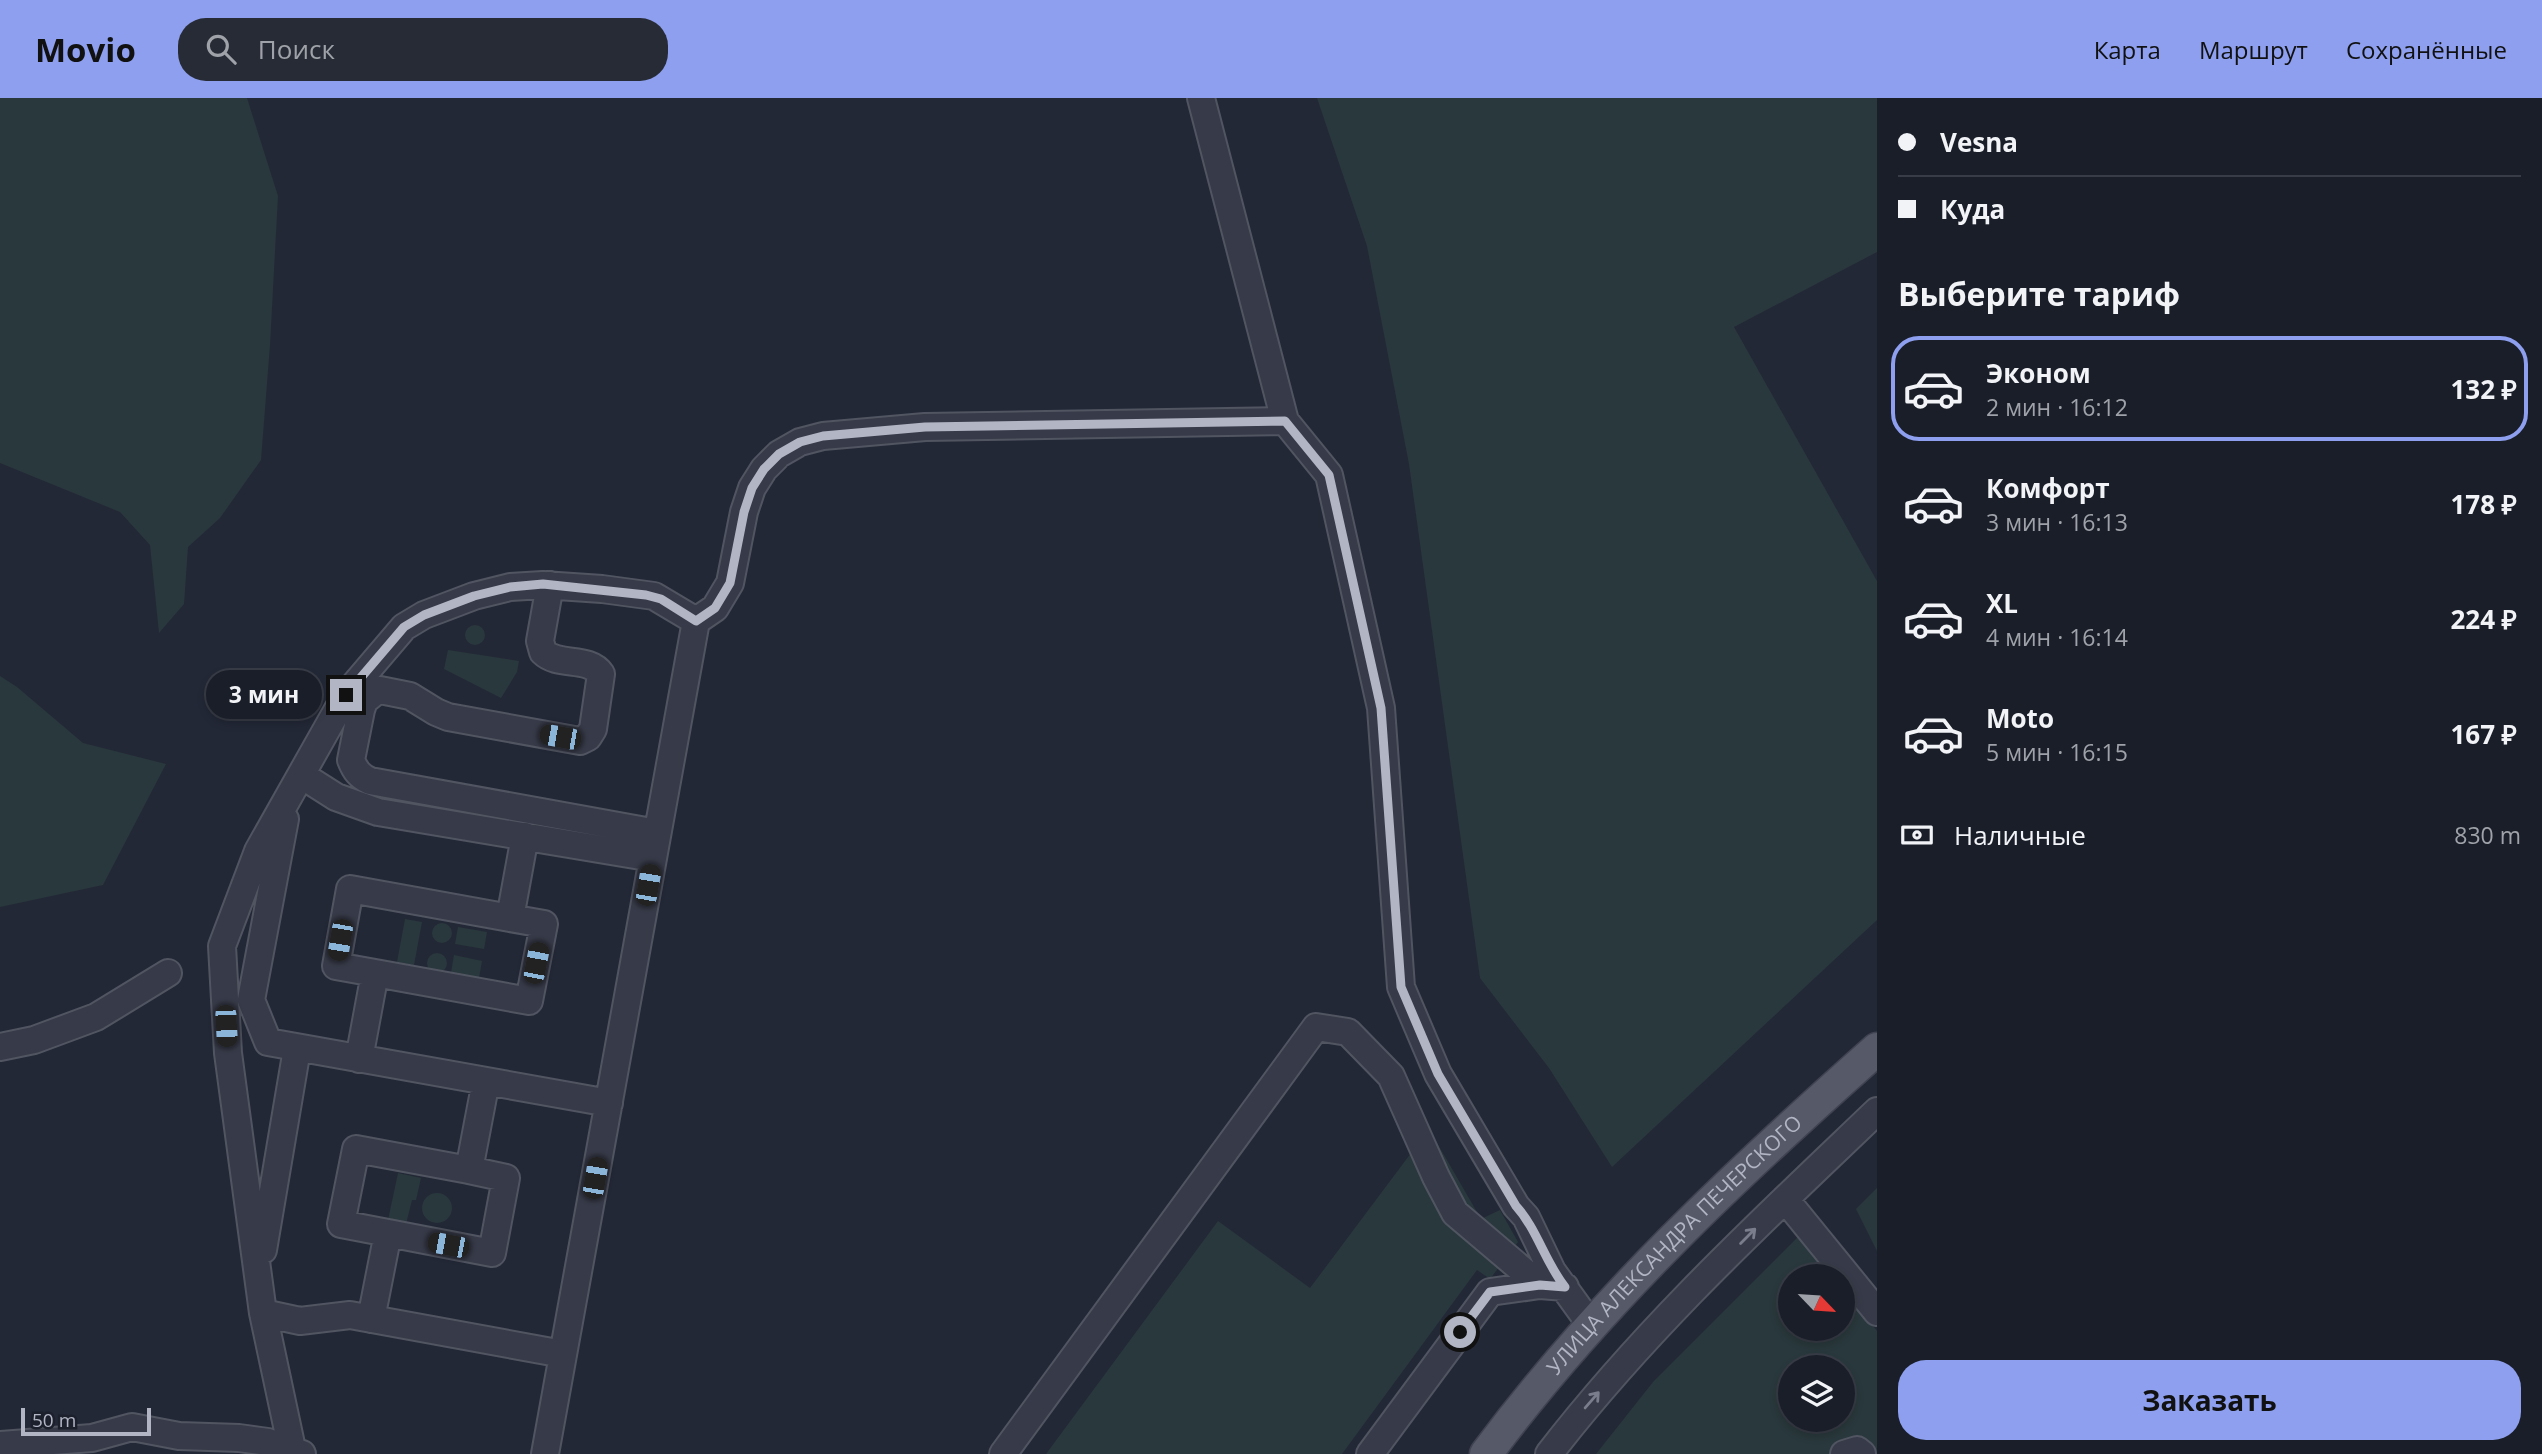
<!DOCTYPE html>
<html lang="ru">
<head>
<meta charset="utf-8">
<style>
  body { margin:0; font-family:"Open Sans",sans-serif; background:#272b35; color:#f1f3f6; height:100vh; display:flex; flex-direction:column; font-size:26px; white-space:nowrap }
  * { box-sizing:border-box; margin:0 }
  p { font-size:23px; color:#9fa2a8 }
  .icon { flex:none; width:38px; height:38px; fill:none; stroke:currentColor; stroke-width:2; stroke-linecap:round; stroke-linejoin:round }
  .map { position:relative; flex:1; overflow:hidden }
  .details { display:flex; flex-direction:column; background:#1a1e29; width:665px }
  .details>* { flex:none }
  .guide { display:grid; align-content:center; height:154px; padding:0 21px; background:#1a1e29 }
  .needle { width:46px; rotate:115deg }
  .fabs { position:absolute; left:1778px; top:1166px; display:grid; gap:14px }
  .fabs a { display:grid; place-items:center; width:77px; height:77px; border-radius:50%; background:#1a1e29; box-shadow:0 4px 10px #0003,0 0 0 2px #383c46; font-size:35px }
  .scale { position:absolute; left:21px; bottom:18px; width:130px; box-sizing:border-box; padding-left:7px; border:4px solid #b1b5c4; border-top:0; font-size:19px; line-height:24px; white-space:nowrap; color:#b1b5c4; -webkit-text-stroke:5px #1c1f2c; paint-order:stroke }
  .end { position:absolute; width:32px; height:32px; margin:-16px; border:9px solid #b1b5c4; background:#111; box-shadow:0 0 0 4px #111 }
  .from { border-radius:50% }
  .bubble { position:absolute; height:49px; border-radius:24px; background:#1a1e29; box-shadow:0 4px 10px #0003,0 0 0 2px #383c46; font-size:23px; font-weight:700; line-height:49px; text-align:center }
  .car { position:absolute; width:21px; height:42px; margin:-21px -10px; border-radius:9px; box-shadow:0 0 5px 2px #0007; background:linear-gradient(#222 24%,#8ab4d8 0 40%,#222 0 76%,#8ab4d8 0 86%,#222 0) }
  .guide b { display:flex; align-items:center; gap:24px; height:66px; font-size:26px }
  .guide b+b { border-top:2px solid #383c46 }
  .guide i { width:18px; height:18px; background:#f1f3f6 }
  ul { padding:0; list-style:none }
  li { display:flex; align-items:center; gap:21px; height:105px; margin:0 14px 10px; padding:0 7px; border:4px solid transparent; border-radius:28px }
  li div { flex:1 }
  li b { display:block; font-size:26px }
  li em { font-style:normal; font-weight:700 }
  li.current { border-color:#8d9fee }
  li>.icon { width:63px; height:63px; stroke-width:1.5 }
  h2 { padding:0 21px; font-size:32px; line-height:84px }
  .pay { display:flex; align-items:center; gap:18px; height:77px; padding:0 21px; font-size:26px }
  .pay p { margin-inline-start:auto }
  .button { display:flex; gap:14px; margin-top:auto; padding:14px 21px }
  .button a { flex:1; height:80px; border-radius:28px; background:#8d9fee; color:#111; font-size:28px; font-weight:700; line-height:80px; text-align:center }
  header { display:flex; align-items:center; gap:42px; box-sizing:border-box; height:98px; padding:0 35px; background:#8d9fee; color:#111 }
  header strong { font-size:33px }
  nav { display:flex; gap:38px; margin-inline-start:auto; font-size:24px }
  .search { width:490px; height:63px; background:#272b35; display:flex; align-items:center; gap:18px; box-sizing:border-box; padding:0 24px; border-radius:28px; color:#9fa2a8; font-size:26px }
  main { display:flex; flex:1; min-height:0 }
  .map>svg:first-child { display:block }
  .green { fill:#29383c; fill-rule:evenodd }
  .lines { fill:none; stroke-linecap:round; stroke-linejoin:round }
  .minor-casing { stroke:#515562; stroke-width:30 }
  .major-casing { stroke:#404351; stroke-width:35 }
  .minor { stroke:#373a48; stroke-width:26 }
  .major { stroke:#555968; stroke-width:32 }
  .oneway { stroke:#7a7e8c }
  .route { stroke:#b1b5c4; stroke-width:9 }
  .labels { text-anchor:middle; stroke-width:5; stroke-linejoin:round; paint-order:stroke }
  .street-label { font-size:21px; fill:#b1b5c4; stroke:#1c1f2c }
</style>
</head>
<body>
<header>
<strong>Movio</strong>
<div class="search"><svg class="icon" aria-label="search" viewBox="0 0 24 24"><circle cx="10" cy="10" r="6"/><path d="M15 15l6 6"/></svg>Поиск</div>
<nav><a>Карта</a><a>Маршрут</a><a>Сохранённые</a></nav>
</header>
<main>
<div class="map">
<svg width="1877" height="1356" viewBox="0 0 1877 1356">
  <rect width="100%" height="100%" fill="#232837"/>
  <path class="green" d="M 0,0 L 247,0 L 278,98 L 270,247 L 261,362 L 220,420 L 188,449 L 184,506 L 159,535 L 150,447 L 120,414 L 0,365 Z
    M 1317,0 L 1877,0 L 1877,154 L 1734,229 L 1877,483 L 1877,822 L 1612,1069 L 1549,970 L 1480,880 L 1409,366 L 1367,148 Z
    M465 537a10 10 0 1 1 20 0a10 10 0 1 1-20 0Z
    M 448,552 L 519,563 L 517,574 L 501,600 L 444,571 Z
    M 0,578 L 17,589 L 83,645 L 166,666 L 103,787 L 0,809 Z
    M 405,821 L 422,824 L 414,867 L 397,864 Z
    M432 835a10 10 0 1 1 20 0a10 10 0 1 1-20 0Z
    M 458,829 L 487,834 L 484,851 L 455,846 Z
    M427 865a10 10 0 1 1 20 0a10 10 0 1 1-20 0Z
    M 454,857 L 482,863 L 479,880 L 451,875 Z
    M 1429,1031 L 1481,1121 L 1500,1112 L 1518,1144 L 1490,1181 L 1477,1172 L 1342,1356 L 1046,1356 L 1218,1123 L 1310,1190 Z
    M 398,1075 L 421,1080 L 416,1102 L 412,1102 L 406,1126 L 388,1122 Z
    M 1877,1090 L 1877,1153 L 1856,1111 Z
    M422 1110a15 15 0 1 1 30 0a15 15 0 1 1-30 0Z
    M 1801,1136 L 1834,1178 L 1790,1178 L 1790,1230 L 1843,1230 L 1843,1189 L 1877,1233 L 1877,1356 L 1596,1356 L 1653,1284 ZM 1790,1269 L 1843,1269 L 1843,1321 L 1790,1321 Z"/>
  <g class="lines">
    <g class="minor-casing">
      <path id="minor" d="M 1201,0 L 1285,323 L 1329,377 L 1381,610 L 1401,889 L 1438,976 L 1516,1108 L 1526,1119 L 1552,1173 L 1591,1227
        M 550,487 L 540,543 L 543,554 C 558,569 589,558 601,576 L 593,631 L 588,639 L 580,643 L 448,619 L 436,614 L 410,598 L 380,592 L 375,594 L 364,603 L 361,612 L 351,662 C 355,672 359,678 370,683 L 657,735
        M 303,678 L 336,699 L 378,714 L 653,760
        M 285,721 L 251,902 L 268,944 L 609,1005
        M 375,875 L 529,903 L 544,826 L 510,820
        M 0,949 L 34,942 L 96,919 L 168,875
        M 359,961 L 375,875 L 336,868 L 350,791 L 510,820 L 525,738
        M 1785,1101 L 1877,1214
        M 388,1135 L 492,1155 L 506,1080 L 469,1072
        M 263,1152 L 297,951
        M 263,1215 L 300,1223 L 350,1217 L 563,1256
        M 371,1221 L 388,1135 L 341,1126 L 356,1051 L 469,1072 L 486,983
        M 0,1347 L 92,1340 L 132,1329 L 179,1338 L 239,1340 L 268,1344 L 302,1356
        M 292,1351 L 263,1215 L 228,955 L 222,848 L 258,753 L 346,597 L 404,529 L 424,517 L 474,498 L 510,489 L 543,487 L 602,491 L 654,498 L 696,523
        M 545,1356 L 696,523 L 715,510 L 730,485 L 744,414 L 752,390 L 764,371 L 779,356 L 800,344 L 823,338 L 925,329 L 1285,323
        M 1003,1356 L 1316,929 L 1348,934 L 1391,978 L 1436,1079 L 1455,1115 L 1540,1187 L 1565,1189
        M 1370,1356 L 1490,1194 L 1540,1187
        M 1549,1356 C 1646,1230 1763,1122 1877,1013
        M 1844,1356 L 1857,1352 L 1862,1356"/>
    </g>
    <g class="major-casing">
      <g id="major">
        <path id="s1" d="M 1486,1356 C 1599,1204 1736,1076 1877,951"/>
      </g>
    </g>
    <use href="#minor" class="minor"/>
    <use href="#major" class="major"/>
  </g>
  <defs><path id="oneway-shaft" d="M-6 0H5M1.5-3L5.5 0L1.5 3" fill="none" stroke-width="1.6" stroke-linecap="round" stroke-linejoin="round" transform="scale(1.75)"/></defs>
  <g class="oneway">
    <use href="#oneway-shaft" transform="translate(1748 1138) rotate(-45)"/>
    <use href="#oneway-shaft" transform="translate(1592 1302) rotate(-49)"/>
  </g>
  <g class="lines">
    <path class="route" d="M 346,597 L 404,529 L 424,517 L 474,498 L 510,489 L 543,486 L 646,497 L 661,501 L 696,523 L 715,510 L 730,485 L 744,414 L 752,390 L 764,371 L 779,356 L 800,344 L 823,338 L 925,329 L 1285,323 L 1329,377 L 1381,610 L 1401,889 L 1438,976 L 1516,1108 C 1537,1131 1545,1164 1565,1189 L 1540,1187 L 1490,1194 L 1460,1234"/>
  </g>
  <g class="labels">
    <g class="street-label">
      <text dy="7" stroke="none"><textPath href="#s1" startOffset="282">УЛИЦА АЛЕКСАНДРА ПЕЧЕРСКОГО</textPath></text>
    </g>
  </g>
</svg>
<div class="fabs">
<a><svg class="needle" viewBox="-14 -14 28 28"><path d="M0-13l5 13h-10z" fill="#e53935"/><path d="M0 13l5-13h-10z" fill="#9fa2a8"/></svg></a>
<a><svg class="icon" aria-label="layers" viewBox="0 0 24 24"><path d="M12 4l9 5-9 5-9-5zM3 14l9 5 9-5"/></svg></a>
</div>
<div class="scale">50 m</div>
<i class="end from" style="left:1460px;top:1234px"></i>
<i class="end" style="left:346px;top:597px"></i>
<div class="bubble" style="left:206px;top:572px;width:116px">3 мин</div>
<i class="car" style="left:560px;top:639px;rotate:280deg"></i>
<i class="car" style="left:648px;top:787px;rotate:10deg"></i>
<i class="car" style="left:340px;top:842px;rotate:190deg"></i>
<i class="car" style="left:536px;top:865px;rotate:11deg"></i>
<i class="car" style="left:226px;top:928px;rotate:177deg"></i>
<i class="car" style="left:595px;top:1080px;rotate:10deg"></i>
<i class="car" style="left:448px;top:1147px;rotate:281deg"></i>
</div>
<section class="details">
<div class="guide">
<b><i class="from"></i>Vesna</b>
<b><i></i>Куда</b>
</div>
<h2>Выберите тариф</h2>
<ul>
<li class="current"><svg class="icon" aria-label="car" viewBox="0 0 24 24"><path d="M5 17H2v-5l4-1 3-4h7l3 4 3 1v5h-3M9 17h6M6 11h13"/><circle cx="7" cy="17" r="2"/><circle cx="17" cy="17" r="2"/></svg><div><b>Эконом</b><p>2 мин · 16:12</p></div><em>132 ₽</em></li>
<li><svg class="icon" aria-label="car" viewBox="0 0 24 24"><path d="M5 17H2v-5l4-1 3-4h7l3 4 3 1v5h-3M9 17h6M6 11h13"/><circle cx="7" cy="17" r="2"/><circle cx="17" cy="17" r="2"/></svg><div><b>Комфорт</b><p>3 мин · 16:13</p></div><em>178 ₽</em></li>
<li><svg class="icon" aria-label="car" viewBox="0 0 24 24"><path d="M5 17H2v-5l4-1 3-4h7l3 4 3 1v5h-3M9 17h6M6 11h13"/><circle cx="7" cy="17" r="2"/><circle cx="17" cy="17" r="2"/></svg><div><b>XL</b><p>4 мин · 16:14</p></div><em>224 ₽</em></li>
<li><svg class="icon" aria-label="car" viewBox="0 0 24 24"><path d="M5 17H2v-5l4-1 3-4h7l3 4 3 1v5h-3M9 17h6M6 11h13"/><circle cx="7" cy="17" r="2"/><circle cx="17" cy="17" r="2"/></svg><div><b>Moto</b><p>5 мин · 16:15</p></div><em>167 ₽</em></li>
</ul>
<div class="pay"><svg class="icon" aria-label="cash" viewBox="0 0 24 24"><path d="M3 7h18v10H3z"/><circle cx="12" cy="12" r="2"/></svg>Наличные<p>830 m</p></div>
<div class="button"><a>Заказать</a></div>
</section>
</main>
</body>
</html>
